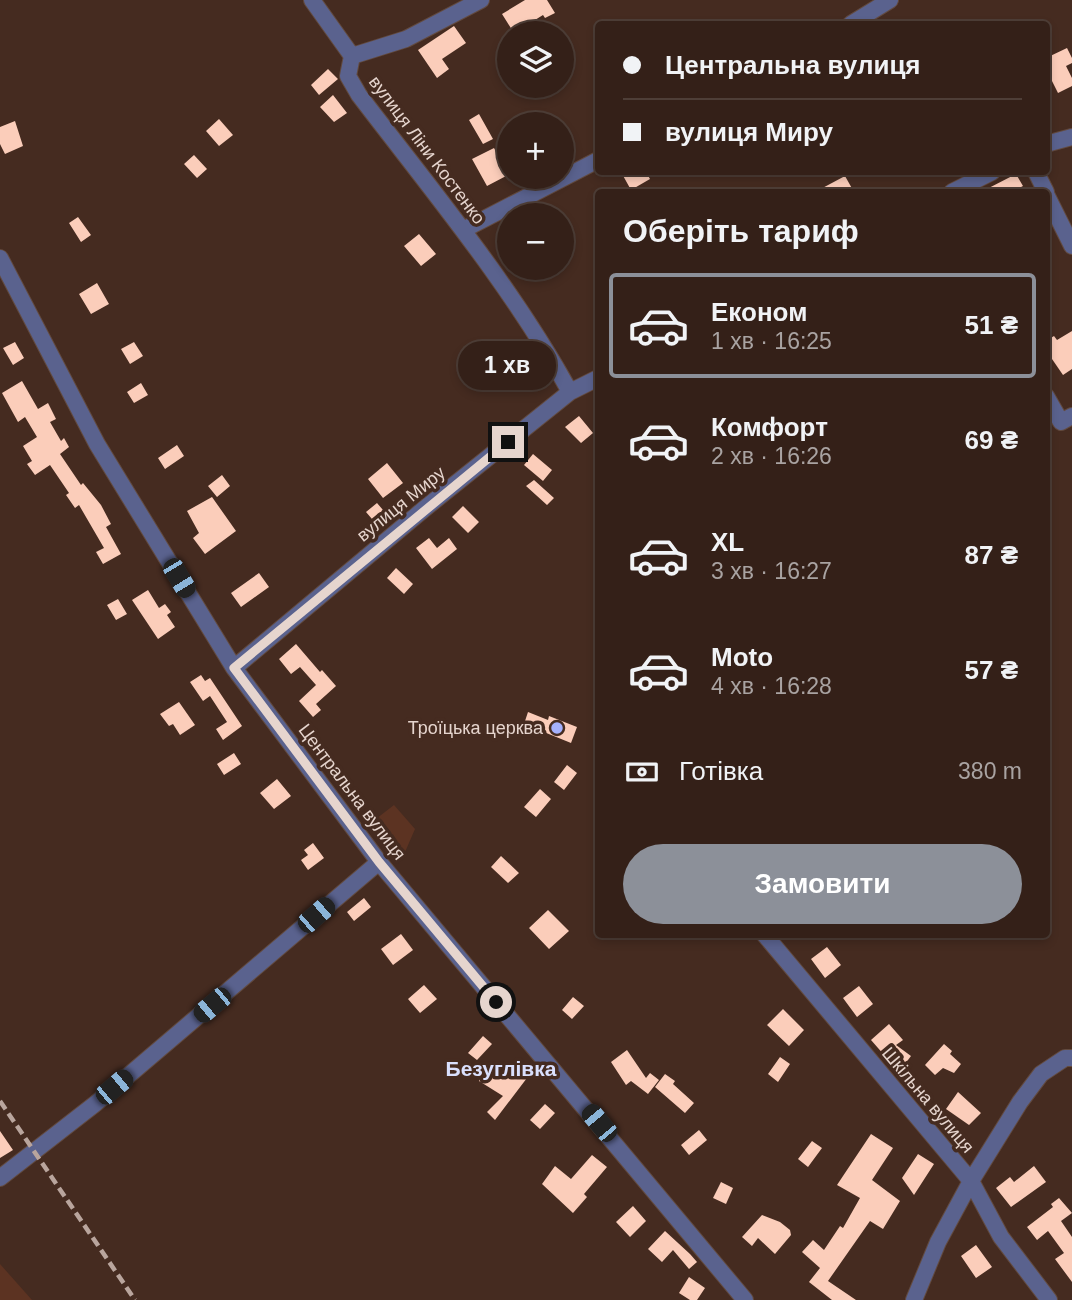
<!DOCTYPE html>
<html lang="uk">
<head>
<meta charset="utf-8">
<style>
  body { margin:0; font-family:Helvetica,sans-serif; background:#3f2d25; color:#f1f3f6; height:100vh; display:flex; flex-direction:column; font-size:26px; white-space:nowrap }
  * { box-sizing:border-box; margin:0 }
  p { font-size:23px; color:#a9a3a2 }
  .icon { flex:none; width:38px; height:38px; fill:none; stroke:currentColor; stroke-width:2; stroke-linecap:round; stroke-linejoin:round }
  .map { position:relative; flex:1; overflow:hidden }
  .panel { position:absolute; left:595px; top:189px; width:455px; height:749px; display:flex; flex-direction:column; background:#342018; border-radius:7px; box-shadow:0 4px 10px #0003,0 0 0 2px #4e3e37 }
  .panel>* { flex:none }
  .banner { position:absolute; left:595px; top:21px; width:455px; height:154px; border-radius:7px; box-shadow:0 4px 10px #0003,0 0 0 2px #4e3e37; display:grid; align-content:center; height:154px; padding:0 28px; background:#342018 }
  .buttons { position:absolute; left:497px; top:21px; display:grid; gap:14px }
  .buttons a { display:grid; place-items:center; width:77px; height:77px; border-radius:50%; background:#342018; box-shadow:0 4px 10px #0003,0 0 0 2px #4e3e37; font-size:35px }
  .end { position:absolute; width:32px; height:32px; margin:-16px; border:9px solid #e6d5ce; background:#111; box-shadow:0 0 0 4px #111 }
  .from { border-radius:50% }
  .bubble { position:absolute; height:49px; border-radius:24px; background:#342018; box-shadow:0 4px 10px #0003,0 0 0 2px #4e3e37; font-size:23px; font-weight:700; line-height:49px; text-align:center }
  .car { position:absolute; width:21px; height:42px; margin:-21px -10px; border-radius:9px; box-shadow:0 0 5px 2px #0007; background:linear-gradient(#222 24%,#8ab4d8 0 40%,#222 0 76%,#8ab4d8 0 86%,#222 0) }
  .banner b { display:flex; align-items:center; gap:24px; height:66px; font-size:26px }
  .banner b+b { border-top:2px solid #4e3e37 }
  .banner i { width:18px; height:18px; background:#f1f3f6 }
  ul { padding:0; list-style:none }
  li { display:flex; align-items:center; gap:21px; height:105px; margin:0 14px 10px; padding:0 14px; border:4px solid transparent; border-radius:7px }
  li div { flex:1 }
  li b { display:block; font-size:26px }
  li em { font-style:normal; font-weight:700 }
  li.active { border-color:#8c9099 }
  li>.icon { width:63px; height:63px; stroke-width:1.5 }
  h2 { padding:0 28px; font-size:32px; line-height:84px }
  .pay { display:flex; align-items:center; gap:18px; height:77px; padding:0 28px; font-size:26px }
  .pay p { margin-inline-start:auto }
  .cta { display:flex; gap:14px; margin-top:auto; padding:14px 28px }
  .cta a { flex:1; height:80px; border-radius:42px; background:#8c9099; color:#fff; font-size:28px; font-weight:700; line-height:80px; text-align:center }
  .map>svg:first-child { display:block }
  .green { fill:#5c3322 }
  .building { fill:#fbcdba }
  .lines { fill:none; stroke-linecap:round; stroke-linejoin:round }
  .minor-casing { stroke:#624a3f; stroke-width:18 }
  .minor { stroke:#5a628e; stroke-width:16 }
  .rail { stroke:#b9a59d; stroke-width:4.5; stroke-dasharray:10 5; stroke-linecap:butt }
  .route { stroke:#e6d5ce; stroke-width:9 }
  .poi-dot { fill:#a5b1fc; stroke:#452b20; stroke-width:2.5 }
  .labels { text-anchor:middle; stroke-width:7; stroke-linejoin:round; paint-order:stroke }
  .street-label { font-size:18px; fill:#e6d5ce; stroke:#452b20 }
  .poi-label { font-size:18px; fill:#e6d5ce; stroke:#452b20; text-anchor:end }
  .quarter-label { font-size:21px; font-weight:bold; fill:#dae0fd; stroke:#452b20 }
</style>
</head>
<body>
<div class="map">
<svg width="1072" height="1300" viewBox="0 0 1072 1300">
  <rect width="100%" height="100%" fill="#452b20"/>
  <path class="green" d="M 394,805 L 415,829 L 402,859 L 372,822 Z
    M 0,1264 L 32,1300 L 0,1300 Z"/>
  <path class="building" d="M 525,0 L 547,0 L 555,13 L 545,18 L 543,15 L 514,33 L 502,14 Z
    M 454,26 L 466,43 L 442,59 L 449,69 L 437,78 L 418,50 Z
    M 1067,48 L 1072,58 L 1072,63 L 1066,66 L 1072,78 L 1072,86 L 1058,93 L 1046,69 L 1046,58 Z
    M 328,69 L 338,79 L 319,95 L 311,85 Z
    M 333,95 L 347,113 L 334,122 L 320,107 Z
    M 479,114 L 493,139 L 483,144 L 469,120 Z
    M 219,119 L 233,135 L 219,146 L 206,131 Z
    M 15,121 L 23,146 L 5,154 L 0,144 L 0,127 Z
    M 494,148 L 508,175 L 487,186 L 472,159 Z
    M 194,155 L 207,169 L 197,178 L 184,164 Z
    M 621,172 L 646,172 L 650,179 L 631,190 Z
    M 1016,174 L 1023,186 L 1011,192 L 981,192 Z
    M 845,176 L 854,192 L 815,192 Z
    M 78,217 L 91,235 L 81,242 L 69,223 Z
    M 419,234 L 436,254 L 421,266 L 404,246 Z
    M 97,283 L 109,304 L 91,314 L 79,294 Z
    M 1072,331 L 1072,369 L 1063,375 L 1052,359 L 1046,361 L 1046,341 L 1054,336 L 1057,340 Z
    M 15,342 L 24,358 L 13,365 L 3,348 Z
    M 134,342 L 143,356 L 130,364 L 121,349 Z
    M 22,381 L 38,409 L 48,403 L 56,419 L 50,422 L 61,441 L 64,438 L 69,447 L 60,454 L 81,485 L 83,483 L 101,505 L 111,524 L 106,527 L 121,554 L 103,564 L 96,552 L 104,548 L 79,505 L 75,508 L 66,495 L 69,493 L 50,465 L 35,475 L 27,464 L 32,461 L 23,446 L 37,437 L 25,417 L 18,422 L 2,393 Z
    M 141,383 L 148,395 L 134,403 L 127,392 Z
    M 579,416 L 593,433 L 581,443 L 565,427 Z
    M 177,445 L 184,456 L 165,469 L 158,458 Z
    M 533,454 L 552,470 L 543,481 L 524,465 Z
    M 387,463 L 403,483 L 383,498 L 368,479 Z
    M 222,475 L 230,486 L 217,497 L 208,486 Z
    M 534,480 L 554,498 L 547,505 L 526,486 Z
    M 212,497 L 236,531 L 205,554 L 193,538 L 199,533 L 187,511 Z
    M 377,503 L 389,517 L 378,526 L 366,512 Z
    M 463,506 L 479,522 L 468,533 L 452,517 Z
    M 429,538 L 437,548 L 449,538 L 457,549 L 432,569 L 416,548 Z
    M 396,568 L 413,584 L 404,594 L 387,578 Z
    M 259,573 L 269,587 L 241,607 L 231,593 Z
    M 148,590 L 159,608 L 165,604 L 171,612 L 167,615 L 175,627 L 158,639 L 132,600 Z
    M 118,599 L 127,614 L 116,620 L 107,605 Z
    M 296,644 L 320,672 L 322,670 L 336,686 L 316,704 L 321,710 L 313,717 L 299,701 L 316,685 L 300,667 L 291,674 L 279,659 Z
    M 201,675 L 205,681 L 210,678 L 242,726 L 223,740 L 216,729 L 227,722 L 210,696 L 203,701 L 190,682 Z
    M 179,702 L 195,725 L 180,735 L 173,724 L 169,726 L 160,714 Z
    M 528,712 L 548,720 L 549,716 L 577,727 L 571,743 L 524,724 Z
    M 234,753 L 241,764 L 224,775 L 217,764 Z
    M 567,765 L 577,773 L 564,790 L 554,782 Z
    M 277,779 L 291,796 L 274,809 L 260,793 Z
    M 540,789 L 551,799 L 536,817 L 524,807 Z
    M 313,843 L 324,858 L 308,870 L 301,860 L 308,855 L 304,850 Z
    M 501,856 L 519,873 L 508,883 L 491,867 Z
    M 364,898 L 371,907 L 354,921 L 347,912 Z
    M 548,910 L 569,931 L 549,949 L 529,928 Z
    M 401,934 L 413,950 L 393,965 L 381,949 Z
    M 827,947 L 841,965 L 825,978 L 811,959 Z
    M 424,985 L 437,999 L 420,1013 L 408,999 Z
    M 859,986 L 873,1004 L 857,1017 L 843,998 Z
    M 573,997 L 584,1006 L 572,1019 L 562,1010 Z
    M 783,1009 L 804,1030 L 789,1046 L 767,1025 Z
    M 889,1024 L 903,1040 L 896,1045 L 911,1056 L 899,1072 L 871,1040 Z
    M 483,1036 L 492,1044 L 477,1060 L 468,1053 Z
    M 944,1044 L 952,1051 L 950,1054 L 961,1064 L 954,1073 L 943,1068 L 935,1075 L 925,1065 Z
    M 627,1050 L 646,1078 L 650,1073 L 659,1080 L 648,1094 L 631,1081 L 626,1085 L 611,1062 Z
    M 780,1057 L 790,1064 L 778,1082 L 768,1074 Z
    M 515,1063 L 530,1074 L 495,1120 L 487,1112 L 503,1096 L 479,1081 L 487,1068 L 501,1077 Z
    M 665,1074 L 675,1081 L 673,1084 L 694,1103 L 685,1113 L 655,1087 Z
    M 958,1092 L 981,1113 L 969,1125 L 946,1109 Z
    M 545,1104 L 555,1113 L 540,1129 L 530,1120 Z
    M 699,1130 L 707,1140 L 689,1155 L 681,1145 Z
    M 0,1131 L 13,1150 L 0,1158 Z
    M 871,1134 L 893,1148 L 872,1180 L 900,1201 L 883,1229 L 870,1221 L 828,1281 L 856,1300 L 832,1300 L 809,1282 L 820,1268 L 802,1252 L 813,1240 L 824,1250 L 840,1226 L 843,1228 L 860,1198 L 837,1185 Z
    M 812,1141 L 822,1148 L 808,1167 L 798,1159 Z
    M 918,1154 L 934,1164 L 914,1195 L 902,1178 Z
    M 592,1155 L 607,1167 L 584,1194 L 587,1197 L 573,1213 L 542,1184 L 555,1166 L 571,1179 Z
    M 1034,1166 L 1046,1182 L 1011,1207 L 996,1188 L 1010,1177 L 1014,1182 Z
    M 721,1182 L 733,1188 L 726,1204 L 713,1198 Z
    M 1059,1198 L 1072,1213 L 1061,1221 L 1072,1237 L 1072,1282 L 1055,1259 L 1064,1253 L 1048,1231 L 1037,1240 L 1027,1227 L 1053,1207 L 1051,1204 Z
    M 633,1206 L 646,1221 L 630,1237 L 616,1222 Z
    M 762,1215 L 780,1222 L 790,1230 L 791,1235 L 775,1254 L 758,1238 L 752,1246 L 742,1237 Z
    M 665,1231 L 690,1254 L 697,1262 L 689,1269 L 673,1250 L 662,1262 L 648,1249 Z
    M 976,1245 L 992,1267 L 976,1278 L 961,1256 Z
    M 689,1277 L 705,1288 L 697,1300 L 690,1300 L 679,1293 Z"/>
  <g class="lines">
    <g class="minor-casing">
      <path id="minor" d="M 312,0 L 352,56 L 348,76 L 359,95 C 433,192 511,285 570,392
        M 851,24 L 890,0
        M 352,56 L 406,39 L 481,0
        M 1046,144 L 1072,137
        M 1036,172 L 1046,192
        M 952,192 L 992,172
        M 1046,194 L 1072,246
        M 463,230 L 598,160
        M 0,258 L 97,444 L 234,668 L 379,862 L 745,1300
        M 1046,396 L 1061,422 L 1072,416
        M 234,668 L 424,509 L 570,392 L 598,378
        M 764,934 L 971,1181 L 1001,1237 L 1049,1300
        M 0,1178 L 95,1104 L 379,862
        M 914,1300 L 938,1242 L 971,1181 L 1020,1102 L 1041,1074 L 1065,1058 L 1072,1058"/>
    </g>
    <use href="#minor" class="minor"/>
    <path class="rail" d="M 0,1101 L 135,1300"/>
  </g>
  <g class="lines">
    <path class="route" d="M 496,1002 L 379,862 L 234,668 L 508,442"/>
  </g>
  <circle class="poi-dot" cx="557" cy="728" r="7"/>
  <g class="labels">
    <g class="street-label">
      <text transform="translate(427 150) rotate(53)" y="6">вулиця Ліни Костенко</text>
      <text transform="translate(401 504) rotate(-39)" y="6">вулиця Миру</text>
      <text transform="translate(352 792) rotate(53)" y="6">Центральна вулиця</text>
      <text transform="translate(928 1100) rotate(50)" y="6">Шкільна вулиця</text>
    </g>
    <g class="poi-label">
      <text x="543" y="734">Троїцька церква</text>
    </g>
    <g class="quarter-label">
      <text x="501" y="1076">Безуглівка</text>
    </g>
  </g>
</svg>
<div class="buttons">
<a><svg class="icon" aria-label="layers" viewBox="0 0 24 24"><path d="M12 4l9 5-9 5-9-5zM3 14l9 5 9-5"/></svg></a>
<a>+</a>
<a>−</a>
</div>
<i class="end from" style="left:496px;top:1002px"></i>
<i class="end" style="left:508px;top:442px"></i>
<div class="bubble" style="left:458px;top:341px;width:98px">1 хв</div>
<i class="car" style="left:179px;top:578px;rotate:149deg"></i>
<i class="car" style="left:316px;top:915px;rotate:49deg"></i>
<i class="car" style="left:212px;top:1005px;rotate:230deg"></i>
<i class="car" style="left:114px;top:1087px;rotate:50deg"></i>
<i class="car" style="left:599px;top:1123px;rotate:320deg"></i>
<div class="banner">
<b><i class="from"></i>Центральна вулиця</b>
<b><i></i>вулиця Миру</b>
</div>
<section class="panel">
<h2>Оберіть тариф</h2>
<ul>
<li class="active"><svg class="icon" aria-label="car" viewBox="0 0 24 24"><path d="M5 17H2v-5l4-1 3-4h7l3 4 3 1v5h-3M9 17h6M6 11h13"/><circle cx="7" cy="17" r="2"/><circle cx="17" cy="17" r="2"/></svg><div><b>Економ</b><p>1 хв · 16:25</p></div><em>51 ₴</em></li>
<li><svg class="icon" aria-label="car" viewBox="0 0 24 24"><path d="M5 17H2v-5l4-1 3-4h7l3 4 3 1v5h-3M9 17h6M6 11h13"/><circle cx="7" cy="17" r="2"/><circle cx="17" cy="17" r="2"/></svg><div><b>Комфорт</b><p>2 хв · 16:26</p></div><em>69 ₴</em></li>
<li><svg class="icon" aria-label="car" viewBox="0 0 24 24"><path d="M5 17H2v-5l4-1 3-4h7l3 4 3 1v5h-3M9 17h6M6 11h13"/><circle cx="7" cy="17" r="2"/><circle cx="17" cy="17" r="2"/></svg><div><b>XL</b><p>3 хв · 16:27</p></div><em>87 ₴</em></li>
<li><svg class="icon" aria-label="car" viewBox="0 0 24 24"><path d="M5 17H2v-5l4-1 3-4h7l3 4 3 1v5h-3M9 17h6M6 11h13"/><circle cx="7" cy="17" r="2"/><circle cx="17" cy="17" r="2"/></svg><div><b>Moto</b><p>4 хв · 16:28</p></div><em>57 ₴</em></li>
</ul>
<div class="pay"><svg class="icon" aria-label="cash" viewBox="0 0 24 24"><path d="M3 7h18v10H3z"/><circle cx="12" cy="12" r="2"/></svg>Готівка<p>380 m</p></div>
<div class="cta"><a>Замовити</a></div>
</section>
</div>
</body>
</html>
